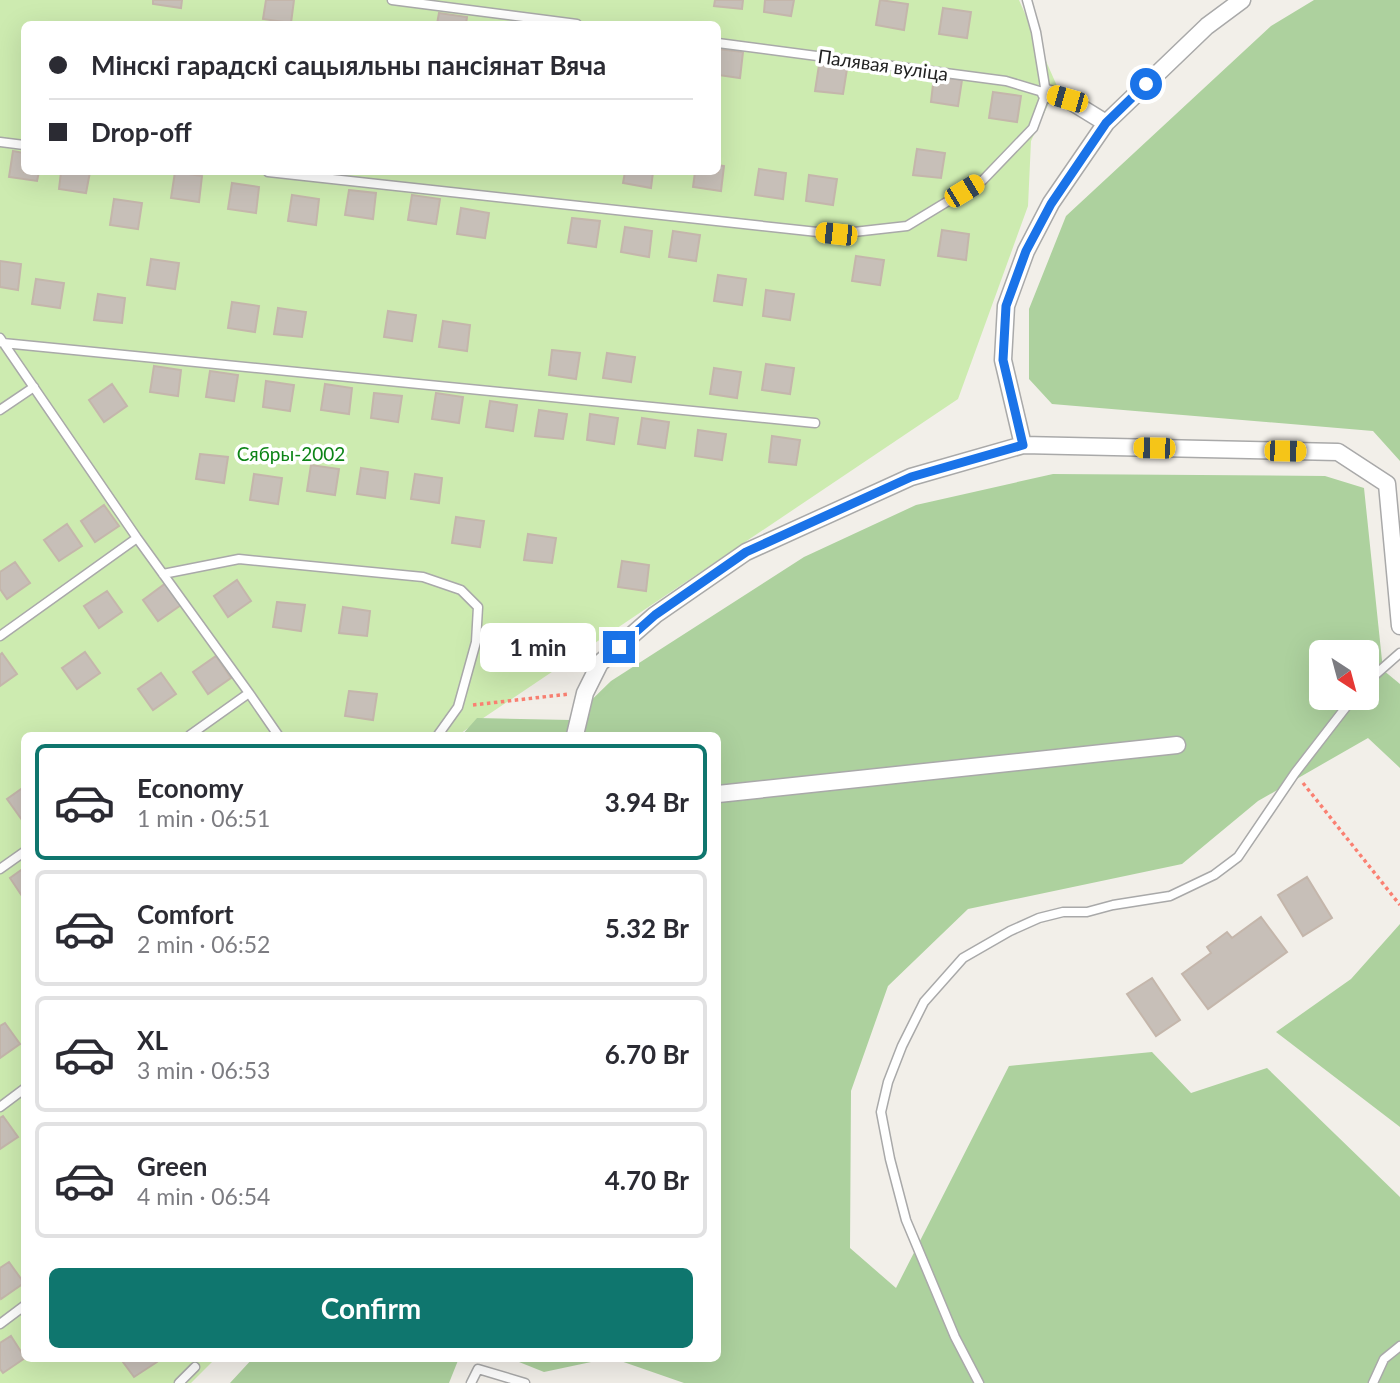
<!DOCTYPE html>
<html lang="en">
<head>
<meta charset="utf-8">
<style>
  body { margin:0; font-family:Lato,sans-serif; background:#f2f2f3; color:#2b2b33; height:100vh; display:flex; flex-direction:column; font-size:26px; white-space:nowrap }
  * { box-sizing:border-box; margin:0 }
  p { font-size:23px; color:#7c7c81 }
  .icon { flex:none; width:38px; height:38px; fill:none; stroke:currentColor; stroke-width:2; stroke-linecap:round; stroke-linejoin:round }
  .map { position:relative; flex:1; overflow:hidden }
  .drawer { position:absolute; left:21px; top:732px; width:700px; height:630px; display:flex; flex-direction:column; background:#fff; border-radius:10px; box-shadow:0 7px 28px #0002 }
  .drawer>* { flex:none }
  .guide { position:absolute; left:21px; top:21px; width:700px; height:154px; border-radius:10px; box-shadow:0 7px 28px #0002; display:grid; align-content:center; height:154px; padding:0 28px; background:#fff }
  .needle { width:46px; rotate:144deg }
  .fabs { position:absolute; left:1309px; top:640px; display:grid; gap:14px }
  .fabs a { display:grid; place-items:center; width:70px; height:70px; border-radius:10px; background:#fff; box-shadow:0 7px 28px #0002; font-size:35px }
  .end { position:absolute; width:32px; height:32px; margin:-16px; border:9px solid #1a73e8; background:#fff; box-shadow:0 0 0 4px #fff }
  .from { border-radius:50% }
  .bubble { position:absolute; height:49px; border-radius:10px; background:#fff; box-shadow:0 7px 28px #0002; font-size:23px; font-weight:700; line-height:49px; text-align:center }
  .car { position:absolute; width:21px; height:42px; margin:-21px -10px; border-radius:9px; box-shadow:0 0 5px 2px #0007; background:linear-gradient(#f5c518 24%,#345 0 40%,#f5c518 0 76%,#345 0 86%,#f5c518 0) }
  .guide b { display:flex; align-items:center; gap:24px; height:66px; font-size:26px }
  .guide b+b { border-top:2px solid #e1e1e2 }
  .guide i { width:18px; height:18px; background:#2b2b33 }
  ul { padding:12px 0 0; list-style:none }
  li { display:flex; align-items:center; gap:21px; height:116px; margin:0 14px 10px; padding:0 14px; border:4px solid #e1e1e2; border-radius:10px }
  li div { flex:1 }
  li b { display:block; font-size:26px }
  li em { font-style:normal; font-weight:700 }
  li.on { border-color:#0f766e }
  li>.icon { width:63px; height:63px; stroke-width:1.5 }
  .button { display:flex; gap:14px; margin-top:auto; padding:14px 28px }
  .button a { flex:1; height:80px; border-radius:10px; background:#0f766e; color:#fff; font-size:28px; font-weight:700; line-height:80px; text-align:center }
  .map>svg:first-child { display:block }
  .grass { fill:#cdebb0; fill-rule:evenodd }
  .forest { fill:#add19e; fill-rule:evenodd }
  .building { fill:#c7bfb8; stroke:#c4b6ab; stroke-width:2 }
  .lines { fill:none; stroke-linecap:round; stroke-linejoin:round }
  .service-casing { stroke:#a9a9a9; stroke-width:11 }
  .minor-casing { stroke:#a9a9a9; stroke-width:19 }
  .path { stroke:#fa8072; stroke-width:3.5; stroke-dasharray:3.5 3.5; stroke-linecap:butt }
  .service { stroke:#fff; stroke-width:8 }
  .minor { stroke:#fff; stroke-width:16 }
  .route { stroke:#1a73e8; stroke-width:9 }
  .labels { text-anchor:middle; stroke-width:7; stroke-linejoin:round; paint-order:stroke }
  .street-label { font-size:19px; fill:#222; stroke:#fff }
  .park-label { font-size:19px; fill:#0c8416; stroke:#fff }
</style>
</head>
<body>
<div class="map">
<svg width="1400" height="1383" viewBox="0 0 1400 1383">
  <rect width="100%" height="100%" fill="#f2efe9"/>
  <path class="grass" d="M 0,0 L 1019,0 L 1057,86 L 1031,141 L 1028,206 L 958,399 L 458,735 L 24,735 L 24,1358 L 216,1358 L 191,1383 L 0,1383 ZM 24,24 L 718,24 L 718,172 L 24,172 Z"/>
  <path class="forest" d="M 1314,0 L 1400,0 L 1400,461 L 1373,431 L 1052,404 L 1029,379 L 1029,309 L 1066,216 L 1271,26 Z
    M 1053,474 L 1325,476 L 1364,488 L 1383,670 L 1400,684 L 1400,768 L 1368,738 L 1258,801 L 1182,864 L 968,909 L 888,986 L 851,1091 L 850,1248 L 896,1288 L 1009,1066 L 1152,1052 L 1191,1093 L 1267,1068 L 1400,1197 L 1400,1383 L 684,1383 L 612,1358 L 718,1358 L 718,735 L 462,735 L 477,718 L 571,720 L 611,681 L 804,557 L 916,505 ZM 1321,653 L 1367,653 L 1367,698 L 1321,698 Z
    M 1400,924 L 1400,1127 L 1276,1032 L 1351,979 Z
    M 253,1358 L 459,1358 L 449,1383 L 230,1383 Z
    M 509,1358 L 610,1358 L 544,1372 Z"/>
  <path class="building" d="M 153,0 L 182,0 L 181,8 L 153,4 Z
    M 266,0 L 294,0 L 291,23 L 263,19 Z
    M 715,0 L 743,0 L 742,9 L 714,6 Z
    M 765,0 L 794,0 L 791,16 L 764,12 Z
    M 880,0 L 908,4 L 904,30 L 876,25 Z
    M 943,8 L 971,12 L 967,38 L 939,34 Z
    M 439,13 L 467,17 L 466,24 L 437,24 Z
    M 718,49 L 743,52 L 740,78 L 718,75 Z
    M 819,65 L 847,69 L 843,94 L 815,91 Z
    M 934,76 L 962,80 L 958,106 L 931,102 Z
    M 993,92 L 1021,96 L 1017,122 L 989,118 Z
    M 917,149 L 945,153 L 941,178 L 913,175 Z
    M 13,151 L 24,153 L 24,172 L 39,172 L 37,181 L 9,177 Z
    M 718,165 L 724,166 L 721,191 L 693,187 L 695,172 L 718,172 Z
    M 759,169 L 786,173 L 783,199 L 755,195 Z
    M 61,172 L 90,172 L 86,193 L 59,189 Z
    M 175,172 L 202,176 L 199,202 L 171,198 Z
    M 625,172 L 653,172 L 651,188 L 623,183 Z
    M 809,175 L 837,179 L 833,205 L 806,201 Z
    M 232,183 L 259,187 L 256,213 L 228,209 Z
    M 349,190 L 376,193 L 373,219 L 345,215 Z
    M 292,195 L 319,199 L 316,225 L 288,221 Z
    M 412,195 L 440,199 L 436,224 L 408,220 Z
    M 114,199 L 142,203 L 138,229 L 110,225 Z
    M 461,208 L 489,213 L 485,238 L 457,234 Z
    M 572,218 L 600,221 L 596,247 L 568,243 Z
    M 625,227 L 652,231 L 649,257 L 621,252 Z
    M 942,230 L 969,234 L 966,260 L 938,256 Z
    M 673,231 L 700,235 L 696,261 L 669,257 Z
    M 856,256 L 884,260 L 880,285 L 852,281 Z
    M 151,259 L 179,263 L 175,289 L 147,285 Z
    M 0,261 L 21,264 L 18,290 L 0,287 Z
    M 718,275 L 746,279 L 742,305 L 714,301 Z
    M 36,279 L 64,283 L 60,308 L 32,304 Z
    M 766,290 L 794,294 L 790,320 L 763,316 Z
    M 98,294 L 125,298 L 122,323 L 94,320 Z
    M 232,302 L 259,306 L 255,332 L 228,328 Z
    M 278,308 L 306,312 L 302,337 L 274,334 Z
    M 388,311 L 416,315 L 412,341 L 384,337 Z
    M 443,321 L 470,325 L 467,351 L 439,347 Z
    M 552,350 L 580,353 L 576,379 L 549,375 Z
    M 607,353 L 635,357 L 631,382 L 603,378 Z
    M 766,364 L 794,368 L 790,394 L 762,390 Z
    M 154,366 L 181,370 L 178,396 L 150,392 Z
    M 714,368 L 741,372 L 737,398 L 710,394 Z
    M 210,371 L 238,375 L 234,401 L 206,397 Z
    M 266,381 L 294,385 L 290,411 L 263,407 Z
    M 112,384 L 127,406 L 104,422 L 89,400 Z
    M 325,384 L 352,388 L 349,414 L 321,410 Z
    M 374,393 L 402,396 L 398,422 L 371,418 Z
    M 436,393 L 463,397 L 459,423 L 432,419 Z
    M 490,401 L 517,405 L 513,431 L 486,427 Z
    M 539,410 L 567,414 L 563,439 L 535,436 Z
    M 590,414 L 618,418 L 614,444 L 587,440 Z
    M 642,418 L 669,422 L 665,448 L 638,444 Z
    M 698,430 L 726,434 L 722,460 L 695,456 Z
    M 772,436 L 800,440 L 796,465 L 769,462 Z
    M 200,454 L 228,457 L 224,483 L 196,479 Z
    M 311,465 L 339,469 L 335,495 L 307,491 Z
    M 361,468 L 388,472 L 385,498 L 357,494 Z
    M 254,474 L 282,478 L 278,504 L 250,500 Z
    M 415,474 L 442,478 L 439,503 L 411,499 Z
    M 104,505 L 119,526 L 95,542 L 81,521 Z
    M 456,517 L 484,521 L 480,547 L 452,543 Z
    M 67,524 L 82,546 L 59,561 L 44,540 Z
    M 528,534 L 556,538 L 552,563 L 524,560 Z
    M 622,561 L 649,565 L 646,591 L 618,587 Z
    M 15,562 L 30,583 L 7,599 L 0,589 L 0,572 Z
    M 237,580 L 251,601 L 228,617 L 214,596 Z
    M 166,583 L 181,605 L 158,621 L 143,600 Z
    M 107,591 L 122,612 L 99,628 L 84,606 Z
    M 277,602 L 305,605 L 301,631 L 273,627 Z
    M 343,607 L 370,611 L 367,636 L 339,633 Z
    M 85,652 L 100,673 L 77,689 L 62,668 Z
    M 2,653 L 17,674 L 0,686 L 0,655 Z
    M 216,656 L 231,678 L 208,694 L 193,672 Z
    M 161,673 L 176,694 L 153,710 L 138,689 Z
    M 349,691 L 377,694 L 373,720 L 345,716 Z
    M 24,787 L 24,818 L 22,820 L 7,799 Z
    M 24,868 L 24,899 L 10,878 Z
    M 1307,877 L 1332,918 L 1303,936 L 1278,895 Z
    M 1261,917 L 1287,952 L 1208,1009 L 1182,974 L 1211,953 L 1207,947 L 1227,932 L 1232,938 Z
    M 1152,978 L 1180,1020 L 1156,1036 L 1127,994 Z
    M 5,1023 L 20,1044 L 0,1058 L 0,1026 Z
    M 3,1116 L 18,1137 L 0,1149 L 0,1118 Z
    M 9,1262 L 24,1283 L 1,1299 L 0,1297 L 0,1268 Z
    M 11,1336 L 25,1358 L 3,1373 L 0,1369 L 0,1343 Z
    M 120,1358 L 155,1358 L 157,1362 L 134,1377 Z"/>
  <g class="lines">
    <g class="service-casing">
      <path id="service" d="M 392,0 L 577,24
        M 718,43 L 1006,81 L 1046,93
        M 0,142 L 24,145
        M 268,172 L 836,234 L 907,226 L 983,180 L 1033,128 L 1046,93 L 1036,32 L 1027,0
        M 0,338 L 137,538 L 249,693 L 278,735
        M 3,343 L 815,423
        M 0,410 L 34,387
        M 163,574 L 239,559 L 423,577 L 461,590 L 478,607 L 476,642 L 458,707 L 438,735
        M 0,636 L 137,538
        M 1367,682 L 1400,653
        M 190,735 L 249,693
        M 0,869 L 24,852
        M 0,1107 L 24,1089
        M 0,1324 L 24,1306
        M 179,1383 L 195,1367
        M 471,1383 L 478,1369 L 525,1383
        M 979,1383 L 955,1337 L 906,1220 L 890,1159 L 881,1112 L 888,1082 L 902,1046 L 924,1002 L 963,958 L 1010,931 L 1039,918 L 1063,912 L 1087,912 L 1113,905 L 1170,896 L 1214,875 L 1238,857 L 1295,773 L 1353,698
        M 1373,1383 L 1384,1359 L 1400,1346"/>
    </g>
    <g class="minor-casing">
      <path id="minor" d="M 1046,93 L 1067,99 L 1106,123
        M 1023,445 L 1003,360 L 1006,306 L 1026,251 L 1051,203 L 1106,123 L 1207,26 L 1242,0
        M 575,735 L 585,693 L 600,663 L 655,615 L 746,552 L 911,477 L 1023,445 L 1338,452 L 1387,484 L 1400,626
        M 718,794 L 1177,745"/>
    </g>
    <path class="path" d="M 473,705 L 569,694
      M 1303,783 L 1400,905"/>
    <use href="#service" class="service"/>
    <use href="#minor" class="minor"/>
  </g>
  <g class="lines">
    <path class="route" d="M 619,647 L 655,615 L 746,552 L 911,477 L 1023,445 L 1003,360 L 1006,306 L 1026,251 L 1051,204 L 1106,123 L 1146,84"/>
  </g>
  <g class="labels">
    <g class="street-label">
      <text transform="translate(883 65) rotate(8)" y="7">Палявая вуліца</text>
    </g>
    <g class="park-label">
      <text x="291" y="461">Сябры-2002</text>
    </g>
  </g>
</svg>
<div class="fabs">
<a><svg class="needle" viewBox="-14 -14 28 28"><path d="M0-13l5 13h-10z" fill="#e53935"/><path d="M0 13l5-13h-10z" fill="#7c7c81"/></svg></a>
</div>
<i class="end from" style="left:1146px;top:84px"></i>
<i class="end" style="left:619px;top:647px"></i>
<div class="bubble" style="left:480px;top:623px;width:116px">1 min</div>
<i class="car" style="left:1067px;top:99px;rotate:286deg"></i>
<i class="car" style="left:964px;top:191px;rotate:59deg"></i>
<i class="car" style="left:836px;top:234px;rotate:276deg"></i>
<i class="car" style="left:1154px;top:448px;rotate:271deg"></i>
<i class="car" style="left:1285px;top:451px;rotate:91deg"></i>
<div class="guide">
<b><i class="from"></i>Мінскі гарадскі сацыяльны пансіянат Вяча</b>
<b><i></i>Drop-off</b>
</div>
<section class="drawer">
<ul>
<li class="on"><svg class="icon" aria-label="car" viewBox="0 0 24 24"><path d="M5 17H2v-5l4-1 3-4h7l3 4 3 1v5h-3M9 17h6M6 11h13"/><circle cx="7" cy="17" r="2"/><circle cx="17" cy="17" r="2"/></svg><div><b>Economy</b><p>1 min · 06:51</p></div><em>3.94 Br</em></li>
<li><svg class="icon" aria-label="car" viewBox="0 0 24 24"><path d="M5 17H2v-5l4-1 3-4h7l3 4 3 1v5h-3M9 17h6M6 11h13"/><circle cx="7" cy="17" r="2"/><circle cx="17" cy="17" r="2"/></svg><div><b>Comfort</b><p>2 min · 06:52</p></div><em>5.32 Br</em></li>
<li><svg class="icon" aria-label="car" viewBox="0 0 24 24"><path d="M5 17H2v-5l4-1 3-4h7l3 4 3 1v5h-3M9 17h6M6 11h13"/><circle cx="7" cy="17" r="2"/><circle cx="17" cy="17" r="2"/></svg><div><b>XL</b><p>3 min · 06:53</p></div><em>6.70 Br</em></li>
<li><svg class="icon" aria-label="car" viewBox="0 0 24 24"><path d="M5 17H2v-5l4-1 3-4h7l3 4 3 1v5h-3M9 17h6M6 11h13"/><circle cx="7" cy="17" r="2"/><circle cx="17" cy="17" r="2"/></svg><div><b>Green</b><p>4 min · 06:54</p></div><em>4.70 Br</em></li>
</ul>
<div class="button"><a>Confirm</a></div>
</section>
</div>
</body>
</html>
